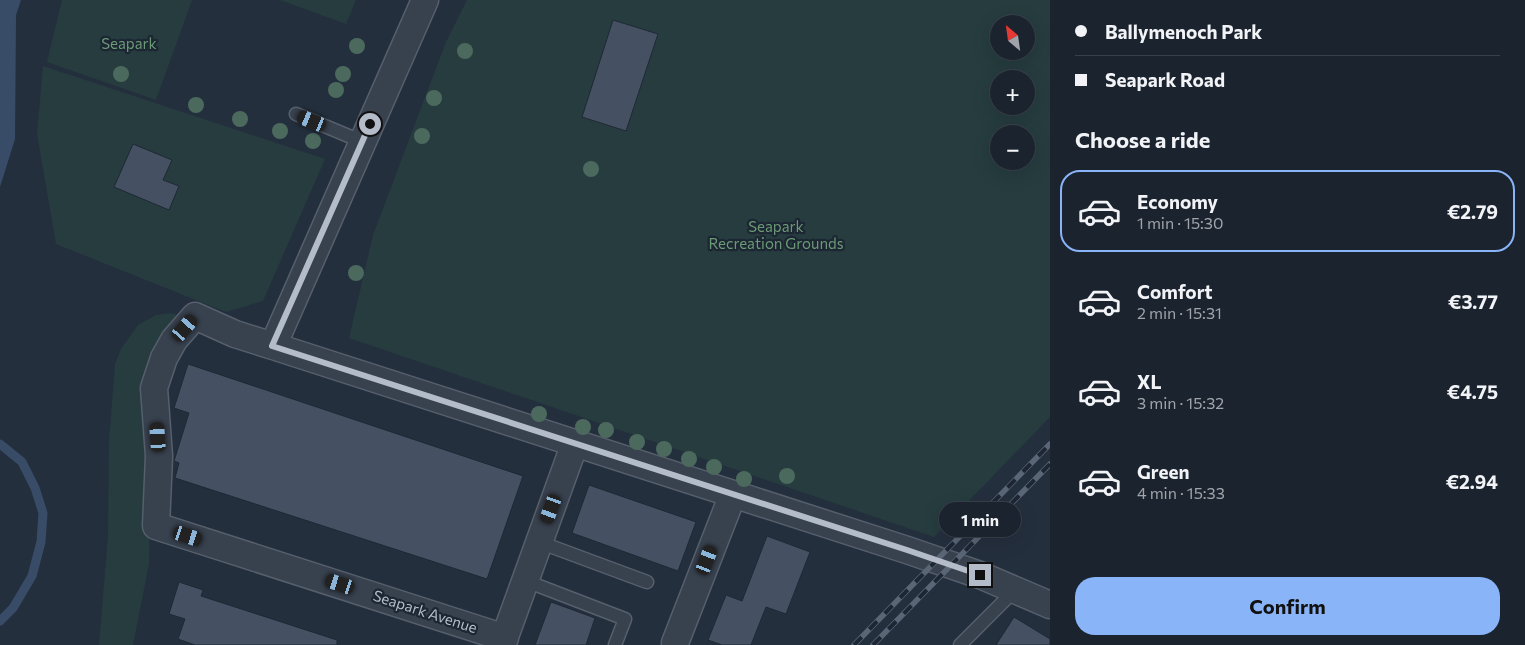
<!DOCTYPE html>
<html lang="en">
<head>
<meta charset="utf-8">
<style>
  body { margin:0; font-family:Commissioner,sans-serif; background:#282f3a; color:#f1f3f6; height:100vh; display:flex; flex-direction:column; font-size:19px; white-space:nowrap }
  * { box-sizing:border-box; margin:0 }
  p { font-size:16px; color:#a0a4aa }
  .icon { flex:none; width:28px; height:28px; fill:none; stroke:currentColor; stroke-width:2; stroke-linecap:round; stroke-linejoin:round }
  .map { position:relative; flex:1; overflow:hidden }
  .drawer { display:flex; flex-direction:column; background:#1b232e; width:475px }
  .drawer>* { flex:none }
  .banner { display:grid; align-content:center; height:110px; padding:0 25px; background:#1b232e }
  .needle { width:32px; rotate:331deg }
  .tools { position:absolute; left:990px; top:15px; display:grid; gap:10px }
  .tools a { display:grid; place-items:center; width:45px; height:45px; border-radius:50%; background:#1b232e; box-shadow:0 5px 20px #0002,0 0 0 1px #39404a; font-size:25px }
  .end { position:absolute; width:22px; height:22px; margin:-11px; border:6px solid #b4bcc9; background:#111; box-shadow:0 0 0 2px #111 }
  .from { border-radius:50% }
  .bubble { position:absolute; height:35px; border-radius:18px; background:#1b232e; box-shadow:0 5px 20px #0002,0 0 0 1px #39404a; font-size:16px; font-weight:700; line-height:35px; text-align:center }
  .car { position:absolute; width:15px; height:30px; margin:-15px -8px; border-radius:6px; box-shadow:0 0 4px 1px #0007; background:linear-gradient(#222 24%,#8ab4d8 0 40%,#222 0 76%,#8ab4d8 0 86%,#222 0) }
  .banner b { display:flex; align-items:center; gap:18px; height:48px; font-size:19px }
  .banner b+b { border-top:1px solid #39404a }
  .banner i { width:12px; height:12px; background:#f1f3f6 }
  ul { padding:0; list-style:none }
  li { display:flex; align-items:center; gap:15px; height:82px; margin:0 10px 8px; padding:0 15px; border:2px solid transparent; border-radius:20px }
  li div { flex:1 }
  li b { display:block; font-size:19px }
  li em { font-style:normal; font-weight:700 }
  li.selected { border-color:#8ab4f8 }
  li>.icon { width:45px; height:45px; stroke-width:1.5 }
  h2 { padding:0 25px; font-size:22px; line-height:60px }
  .cta { display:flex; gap:10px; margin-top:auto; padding:10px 25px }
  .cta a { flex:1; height:58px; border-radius:20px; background:#8ab4f8; color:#111; font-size:20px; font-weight:700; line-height:58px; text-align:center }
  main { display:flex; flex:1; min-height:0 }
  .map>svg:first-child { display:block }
  .green { fill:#263c3f; fill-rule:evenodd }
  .water { fill:#394c67 }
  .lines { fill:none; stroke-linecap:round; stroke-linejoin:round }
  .stream { stroke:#394c67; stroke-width:9 }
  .building { fill:#455162; stroke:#1f2835 }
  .service-casing { stroke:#565f6c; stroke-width:15 }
  .minor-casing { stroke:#565f6c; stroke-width:29 }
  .service { stroke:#38414e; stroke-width:12 }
  .minor { stroke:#38414e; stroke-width:26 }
  .rail-casing { stroke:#5a6575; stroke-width:5.5 }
  .rail { stroke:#1d2633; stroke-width:4; stroke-dasharray:11; stroke-linecap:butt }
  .tree { fill:#4b6a5d }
  .route { stroke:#b4bcc9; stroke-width:6 }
  .labels { text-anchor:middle; stroke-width:4.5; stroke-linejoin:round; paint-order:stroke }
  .park-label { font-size:15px; fill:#6b9a76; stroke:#1d2633 }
  .street-label { font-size:15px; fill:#b4bcc9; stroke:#1d2633 }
</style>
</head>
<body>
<main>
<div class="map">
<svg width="1050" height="645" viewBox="0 0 1050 645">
  <rect width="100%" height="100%" fill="#242f3e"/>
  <path class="green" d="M 62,0 L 192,0 L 156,100 L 47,62 Z
    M 280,0 L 356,0 L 346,24 Z
    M 467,0 L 1050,0 L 1050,417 L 934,537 L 349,338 L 373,235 L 446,42 ZM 999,24 L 1026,24 L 1026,51 L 999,51 ZM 999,79 L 1026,79 L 1026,106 L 999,106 ZM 999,134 L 1026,134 L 1026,161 L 999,161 Z
    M 43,66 L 325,159 L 263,301 L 226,312 L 56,244 L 37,134 Z
    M 170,313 L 189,318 L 163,336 L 150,499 L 149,564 L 133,645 L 99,645 L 108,536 L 109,442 L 115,364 L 121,349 L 138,325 L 156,315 Z"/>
  <path class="water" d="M 0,0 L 21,0 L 16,15 L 15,139 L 0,187 Z"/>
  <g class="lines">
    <path class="stream" d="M 0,444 L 22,462 L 35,488 L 43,513 L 41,542 L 32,576 L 13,608 L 0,621"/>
  </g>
  <path class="building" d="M 613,20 L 658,34 L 626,131 L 582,117 Z
    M 133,144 L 172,160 L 163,180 L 179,186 L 169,210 L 114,187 Z
    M 188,364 L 523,476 L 487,579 L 175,478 L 179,463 L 174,461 L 189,413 L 174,408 Z
    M 589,485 L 696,522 L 678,571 L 572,533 Z
    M 767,536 L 810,552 L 786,614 L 766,607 L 751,645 L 722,645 L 708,640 L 726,595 L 742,601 Z
    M 179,582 L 203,590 L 201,596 L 337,640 L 337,645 L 195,645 L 178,639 L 185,619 L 169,614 Z
    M 551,602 L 595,618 L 586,645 L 535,645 Z
    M 1014,617 L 1050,639 L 1050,645 L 996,645 Z"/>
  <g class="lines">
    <g class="service-casing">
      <path id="service" d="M 296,114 L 363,142
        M 539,542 L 647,582
        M 526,581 L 625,619 L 615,645
        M 960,645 L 1015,590"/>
    </g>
    <g class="minor-casing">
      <path id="minor" d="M 273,346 L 425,0
        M 505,638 L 156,526 L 159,456 L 154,388 L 164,358 L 174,340 L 195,316 L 235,334 L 273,346 L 907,550 L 980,575 L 1050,605
        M 675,643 L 733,494
        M 502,645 L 575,443"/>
    </g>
    <use href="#service" class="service"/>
    <use href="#minor" class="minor"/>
    <g class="rail-casing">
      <path id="rail" d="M 854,645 L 1050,444
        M 873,645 L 1050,464"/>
    </g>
    <use href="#rail" class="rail"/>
  </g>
  <g class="tree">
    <circle cx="357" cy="46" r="8"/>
    <circle cx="465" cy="51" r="8"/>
    <circle cx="121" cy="74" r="8"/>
    <circle cx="343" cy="74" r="8"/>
    <circle cx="336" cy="90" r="8"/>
    <circle cx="434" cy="98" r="8"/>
    <circle cx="196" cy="105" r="8"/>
    <circle cx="240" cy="119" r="8"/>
    <circle cx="280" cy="131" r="8"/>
    <circle cx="422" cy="136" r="8"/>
    <circle cx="313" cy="141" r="8"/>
    <circle cx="591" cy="169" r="8"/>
    <circle cx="356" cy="273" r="8"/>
    <circle cx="539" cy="414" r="8"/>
    <circle cx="583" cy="427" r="8"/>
    <circle cx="606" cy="430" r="8"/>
    <circle cx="637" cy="442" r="8"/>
    <circle cx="664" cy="449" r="8"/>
    <circle cx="689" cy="459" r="8"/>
    <circle cx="714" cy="467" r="8"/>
    <circle cx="787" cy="476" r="8"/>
    <circle cx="744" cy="479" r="8"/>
  </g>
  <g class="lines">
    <path class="route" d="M 370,124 L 272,346 L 907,550 L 980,575"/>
  </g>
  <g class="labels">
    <g class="park-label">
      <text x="129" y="49">Seapark</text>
      <text x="776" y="232">Seapark<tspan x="776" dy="17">Recreation Grounds</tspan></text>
    </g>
    <g class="street-label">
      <text transform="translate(425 612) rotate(18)" y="5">Seapark Avenue</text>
    </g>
  </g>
</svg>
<div class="tools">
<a><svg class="needle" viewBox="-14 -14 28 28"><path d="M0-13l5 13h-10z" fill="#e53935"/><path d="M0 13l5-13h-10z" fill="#a0a4aa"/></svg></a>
<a>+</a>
<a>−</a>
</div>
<i class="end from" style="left:370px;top:124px"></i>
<i class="end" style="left:980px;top:575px"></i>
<div class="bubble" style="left:939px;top:502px;width:82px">1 min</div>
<i class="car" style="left:312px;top:121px;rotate:292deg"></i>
<i class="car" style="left:185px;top:328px;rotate:41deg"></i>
<i class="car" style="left:158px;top:437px;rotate:356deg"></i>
<i class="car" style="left:551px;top:509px;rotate:200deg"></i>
<i class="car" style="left:188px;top:536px;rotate:108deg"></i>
<i class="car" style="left:707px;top:560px;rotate:21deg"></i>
<i class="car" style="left:340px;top:584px;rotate:288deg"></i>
</div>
<section class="drawer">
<div class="banner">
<b><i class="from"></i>Ballymenoch Park</b>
<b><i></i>Seapark Road</b>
</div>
<h2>Choose a ride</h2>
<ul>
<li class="selected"><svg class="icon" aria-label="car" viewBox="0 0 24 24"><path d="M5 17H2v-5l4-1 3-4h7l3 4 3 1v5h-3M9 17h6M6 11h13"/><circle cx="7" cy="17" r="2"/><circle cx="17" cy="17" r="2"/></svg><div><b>Economy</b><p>1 min · 15:30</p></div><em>€2.79</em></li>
<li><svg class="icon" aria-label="car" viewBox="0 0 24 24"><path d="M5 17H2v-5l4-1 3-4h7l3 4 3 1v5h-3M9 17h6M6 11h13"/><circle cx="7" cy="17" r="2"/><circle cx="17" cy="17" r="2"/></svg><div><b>Comfort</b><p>2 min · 15:31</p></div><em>€3.77</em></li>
<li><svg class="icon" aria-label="car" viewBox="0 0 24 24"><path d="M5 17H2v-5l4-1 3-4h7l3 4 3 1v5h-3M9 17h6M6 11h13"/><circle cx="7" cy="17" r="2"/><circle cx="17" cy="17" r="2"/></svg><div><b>XL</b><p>3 min · 15:32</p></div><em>€4.75</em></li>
<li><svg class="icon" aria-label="car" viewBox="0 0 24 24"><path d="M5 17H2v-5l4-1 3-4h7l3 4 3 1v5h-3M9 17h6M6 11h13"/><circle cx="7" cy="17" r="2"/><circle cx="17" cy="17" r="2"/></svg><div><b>Green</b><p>4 min · 15:33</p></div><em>€2.94</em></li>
</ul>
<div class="cta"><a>Confirm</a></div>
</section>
</main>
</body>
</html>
